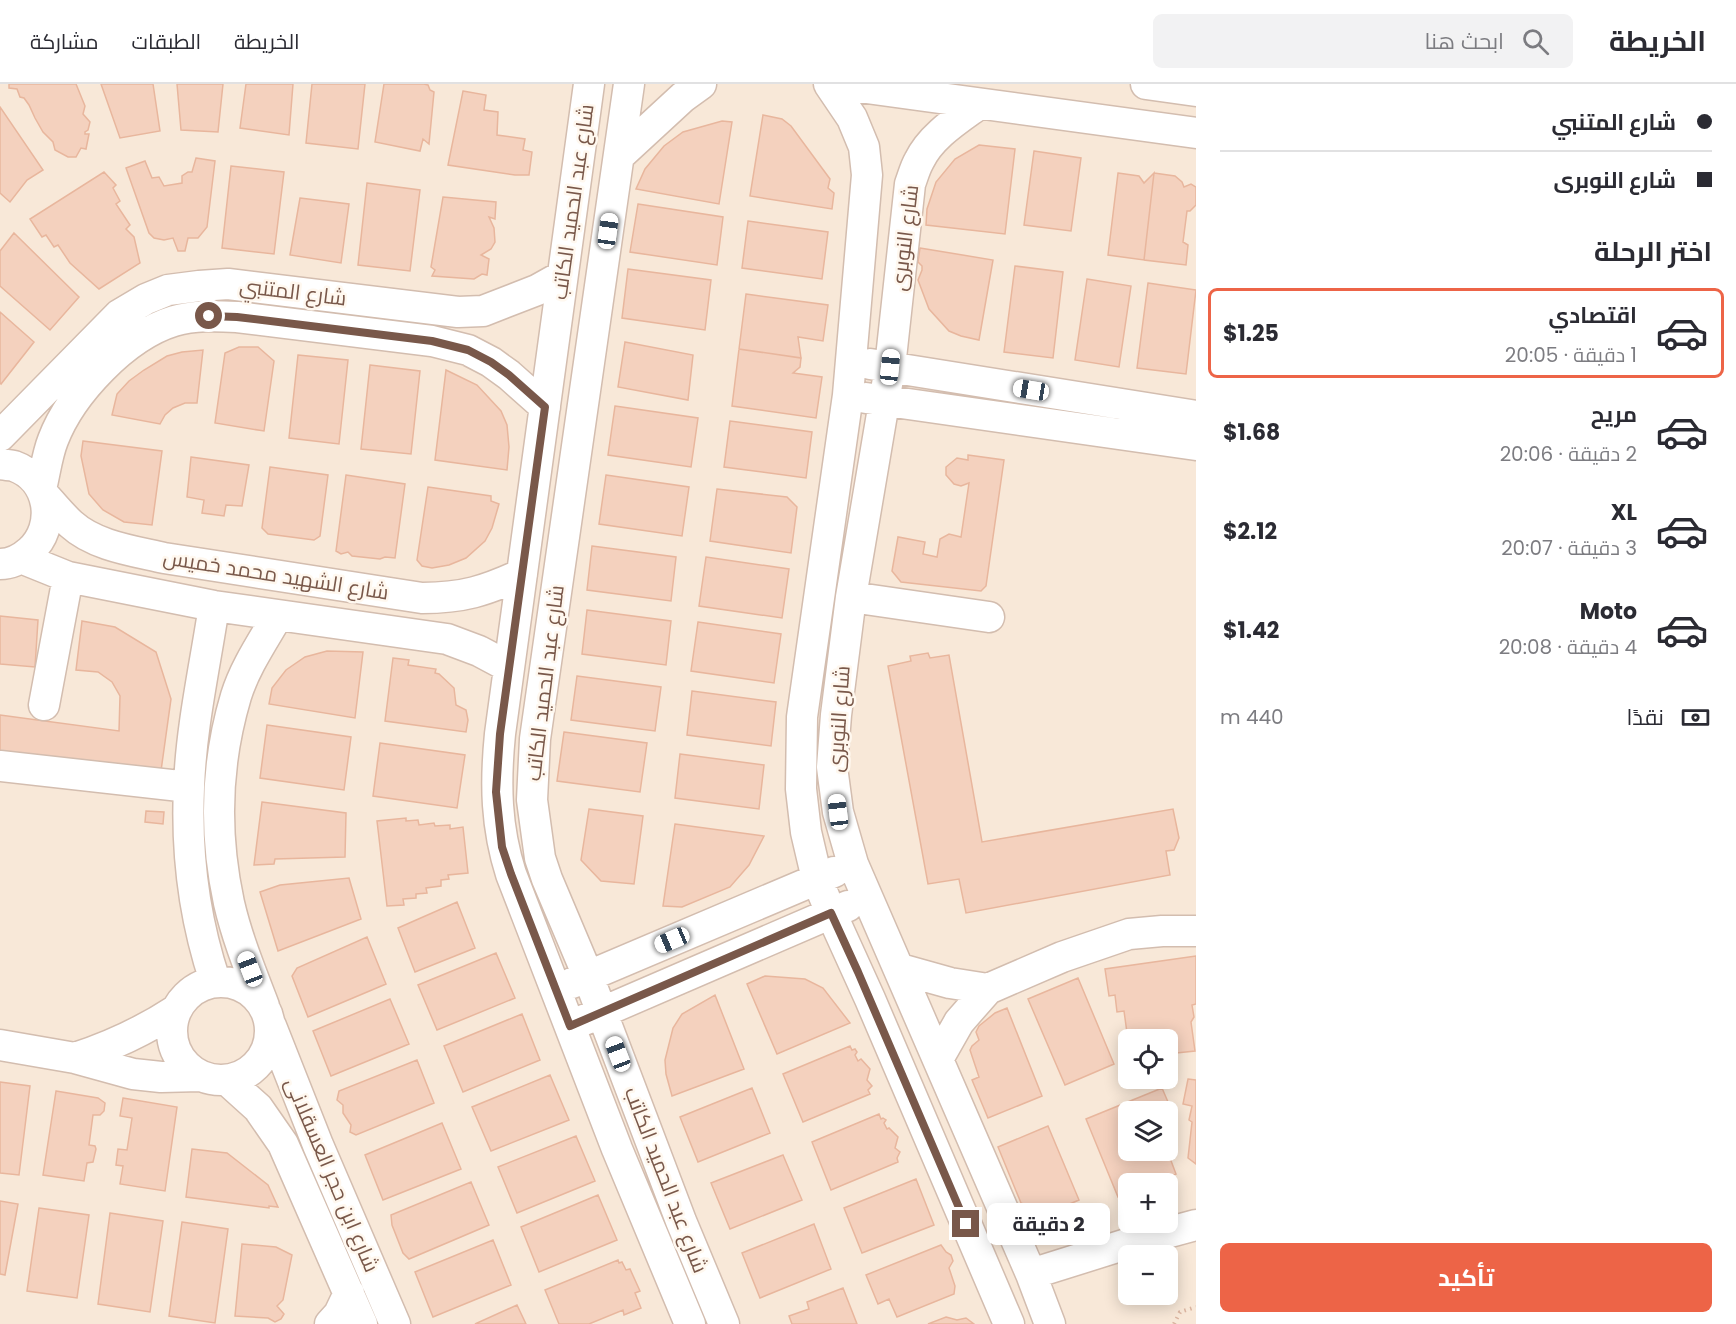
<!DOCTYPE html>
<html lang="ar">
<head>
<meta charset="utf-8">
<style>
  body { margin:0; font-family:Poppins,Cairo,sans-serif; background:#f2f2f3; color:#2b2b33; direction:rtl; height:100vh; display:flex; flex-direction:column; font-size:22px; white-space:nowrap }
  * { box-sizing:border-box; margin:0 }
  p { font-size:20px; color:#7c7c81 }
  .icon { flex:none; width:33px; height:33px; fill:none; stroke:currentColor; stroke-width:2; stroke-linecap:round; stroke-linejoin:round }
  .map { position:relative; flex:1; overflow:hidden; direction:ltr }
  .panel { display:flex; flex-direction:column; background:#fff; width:540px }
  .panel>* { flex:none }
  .guide { display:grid; align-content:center; height:132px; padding:0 24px; background:#fff }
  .fabs { position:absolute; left:1118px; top:945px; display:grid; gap:12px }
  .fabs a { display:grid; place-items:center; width:60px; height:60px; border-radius:9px; background:#fff; box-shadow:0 3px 15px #0003; font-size:30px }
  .end { position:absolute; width:27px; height:27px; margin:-14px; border:8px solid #79584a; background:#fff; box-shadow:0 0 0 3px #fff }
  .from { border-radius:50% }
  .bubble { position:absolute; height:42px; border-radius:9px; background:#fff; box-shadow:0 3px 15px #0003; font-size:20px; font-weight:700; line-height:42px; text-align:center; direction:rtl }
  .car { position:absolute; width:18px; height:36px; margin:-18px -9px; border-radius:8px; box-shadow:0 0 4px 2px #0007; background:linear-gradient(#fff 24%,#345 0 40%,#fff 0 76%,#345 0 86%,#fff 0) }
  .guide b { display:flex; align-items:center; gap:21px; height:57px; font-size:22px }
  .guide b+b { border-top:2px solid #e1e1e2 }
  .guide i { width:15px; height:15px; background:#2b2b33 }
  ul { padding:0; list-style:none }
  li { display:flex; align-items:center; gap:18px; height:90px; margin:0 12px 9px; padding:0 12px; border:3px solid transparent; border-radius:9px }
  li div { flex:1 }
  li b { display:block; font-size:22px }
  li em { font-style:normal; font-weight:700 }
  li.current { border-color:#ed6447 }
  li>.icon { width:54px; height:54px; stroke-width:1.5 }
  h2 { padding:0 24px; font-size:27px; line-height:72px }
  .pay { display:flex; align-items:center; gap:15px; height:66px; padding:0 24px; font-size:22px }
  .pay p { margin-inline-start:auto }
  .primary-button { display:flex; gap:12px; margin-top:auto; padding:12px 24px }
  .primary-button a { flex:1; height:69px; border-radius:9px; background:#ed6447; color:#fff; font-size:24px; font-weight:700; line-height:69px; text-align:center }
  header { display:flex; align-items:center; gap:36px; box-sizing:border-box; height:84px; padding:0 30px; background:#fff; border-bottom:2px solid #e1e1e2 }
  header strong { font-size:28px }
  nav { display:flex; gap:33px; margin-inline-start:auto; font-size:21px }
  .search { width:420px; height:54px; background:#f2f2f3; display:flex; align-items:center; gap:15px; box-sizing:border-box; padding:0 21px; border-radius:9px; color:#7c7c81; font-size:22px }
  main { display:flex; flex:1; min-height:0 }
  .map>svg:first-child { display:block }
  .residential { fill:#f8e8d8; fill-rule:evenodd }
  .building { fill:#f4d1be; stroke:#e8b69d; stroke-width:1.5 }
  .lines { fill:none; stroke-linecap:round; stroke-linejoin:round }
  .minor-casing { stroke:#d3bdaf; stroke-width:33 }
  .path { stroke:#dab4a0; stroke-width:4; stroke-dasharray:1.5 4.5; stroke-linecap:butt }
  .minor { stroke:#fff; stroke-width:30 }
  .route { stroke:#79584a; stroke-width:8 }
  .labels { text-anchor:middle; stroke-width:5; stroke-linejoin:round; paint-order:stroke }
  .street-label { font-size:21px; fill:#79584a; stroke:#fff8ef }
</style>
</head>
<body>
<header>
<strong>الخريطة</strong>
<div class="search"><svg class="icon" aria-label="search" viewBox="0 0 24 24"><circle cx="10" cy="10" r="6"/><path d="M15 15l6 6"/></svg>ابحث هنا</div>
<nav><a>الخريطة</a><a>الطبقات</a><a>مشاركة</a></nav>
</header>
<main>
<section class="panel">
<div class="guide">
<b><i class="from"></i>شارع المتنبي</b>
<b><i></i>شارع النوبرى</b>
</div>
<h2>اختر الرحلة</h2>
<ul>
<li class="current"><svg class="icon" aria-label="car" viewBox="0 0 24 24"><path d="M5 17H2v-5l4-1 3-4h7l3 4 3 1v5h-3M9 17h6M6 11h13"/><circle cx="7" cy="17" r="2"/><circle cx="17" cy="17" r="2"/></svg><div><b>اقتصادي</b><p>1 دقيقة · 20:05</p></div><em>$1.25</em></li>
<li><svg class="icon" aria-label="car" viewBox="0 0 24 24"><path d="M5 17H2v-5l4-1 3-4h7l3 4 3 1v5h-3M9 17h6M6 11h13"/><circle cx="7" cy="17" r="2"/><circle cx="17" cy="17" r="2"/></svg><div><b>مريح</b><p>2 دقيقة · 20:06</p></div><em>$1.68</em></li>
<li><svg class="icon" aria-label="car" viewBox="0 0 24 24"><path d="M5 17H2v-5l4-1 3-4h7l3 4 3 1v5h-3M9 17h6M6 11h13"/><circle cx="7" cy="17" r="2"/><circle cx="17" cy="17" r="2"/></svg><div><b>XL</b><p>3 دقيقة · 20:07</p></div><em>$2.12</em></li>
<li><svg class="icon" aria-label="car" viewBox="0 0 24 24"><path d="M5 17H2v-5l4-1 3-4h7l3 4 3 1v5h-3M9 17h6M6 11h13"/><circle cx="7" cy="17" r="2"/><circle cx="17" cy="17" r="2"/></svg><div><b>Moto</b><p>4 دقيقة · 20:08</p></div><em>$1.42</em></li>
</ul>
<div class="pay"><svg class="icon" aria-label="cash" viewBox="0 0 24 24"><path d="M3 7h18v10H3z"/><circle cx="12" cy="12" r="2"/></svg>نقدًا<p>440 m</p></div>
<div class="primary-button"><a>تأكيد</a></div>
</section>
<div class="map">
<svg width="1196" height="1240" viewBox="0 0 1196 1240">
  <rect width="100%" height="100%" fill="#fdf4e8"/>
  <path class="residential" d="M 0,0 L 1196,0 L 1196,1240 L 0,1240 ZM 1128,956 L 1167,956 L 1167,994 L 1128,994 ZM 1128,1028 L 1167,1028 L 1167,1066 L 1128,1066 ZM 1128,1100 L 1167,1100 L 1167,1138 L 1128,1138 ZM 1128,1172 L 1167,1172 L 1167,1210 L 1128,1210 Z"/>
  <path class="building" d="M 9,0 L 76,0 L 85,22 L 83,30 L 90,38 L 88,46 L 85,48 L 85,50 L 89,50 L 86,65 L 81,64 L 76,73 L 68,73 L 55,66 L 53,58 L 43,48 L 35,34 L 29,21 L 24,14 L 20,13 L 17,5 L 9,4 Z
    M 101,0 L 153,0 L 160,47 L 120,54 Z
    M 177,0 L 223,0 L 218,48 L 181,46 Z
    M 246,0 L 293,0 L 289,51 L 240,44 Z
    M 312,0 L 365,0 L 358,65 L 306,59 Z
    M 384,0 L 424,0 L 428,1 L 430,6 L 434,8 L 429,60 L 423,55 L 420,67 L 375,58 Z
    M 463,7 L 486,11 L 484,26 L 498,28 L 497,51 L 525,55 L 523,66 L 532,68 L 529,91 L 515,91 L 448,81 Z
    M 0,23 L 43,86 L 27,96 L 10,118 L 0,109 Z
    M 763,31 L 782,35 L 791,42 L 830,95 L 828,104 L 834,109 L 832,125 L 750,112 Z
    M 722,37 L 732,38 L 719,120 L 636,105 L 645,85 L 664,62 L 683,48 Z
    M 979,61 L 1015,65 L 1005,150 L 926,141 L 927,125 L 936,98 L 955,75 Z
    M 1034,67 L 1081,74 L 1071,147 L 1024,141 Z
    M 196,74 L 215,77 L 207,143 L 198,154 L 188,154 L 185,167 L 178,167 L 173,154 L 164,156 L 154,154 L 149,149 L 126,84 L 145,77 L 152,94 L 159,93 L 164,102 L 182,99 L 182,92 L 188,88 L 192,88 Z
    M 231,82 L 284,88 L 274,170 L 222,164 Z
    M 104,88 L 116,101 L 113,104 L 120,117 L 116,120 L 130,141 L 126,145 L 134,153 L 140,179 L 99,205 L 70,179 L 58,161 L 54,163 L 46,151 L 42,153 L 30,135 Z
    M 1118,89 L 1139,92 L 1144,99 L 1154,89 L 1144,176 L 1108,171 Z
    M 1154,89 L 1175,92 L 1182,98 L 1184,103 L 1191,100 L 1196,103 L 1196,121 L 1190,127 L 1187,127 L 1183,158 L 1188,161 L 1186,181 L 1144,176 Z
    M 367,99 L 420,106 L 410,187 L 358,181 Z
    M 443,113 L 496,118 L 495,135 L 489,133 L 494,144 L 495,158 L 491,165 L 481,171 L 489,175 L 487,191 L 482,190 L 474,195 L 432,192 L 435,186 L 431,183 Z
    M 300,114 L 349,120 L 341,179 L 290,171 Z
    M 638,120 L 723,133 L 717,181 L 630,168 Z
    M 748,137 L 828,148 L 822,195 L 742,184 Z
    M 14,149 L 79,213 L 50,246 L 0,202 L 0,167 Z
    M 920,164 L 993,176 L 979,256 L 961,252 L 949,247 L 929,225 L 918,196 L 922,186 L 922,182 L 918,178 Z
    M 1015,182 L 1063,188 L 1053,274 L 1004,268 Z
    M 628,185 L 711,196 L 705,246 L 622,234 Z
    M 1087,195 L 1131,202 L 1119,283 L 1075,276 Z
    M 1148,199 L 1196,206 L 1186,290 L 1137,284 Z
    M 746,210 L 828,221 L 823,257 L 798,253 L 801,274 L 739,265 Z
    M 0,228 L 34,258 L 1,300 L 0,299 Z
    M 625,258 L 693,271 L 688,316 L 618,303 Z
    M 239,263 L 258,263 L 274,277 L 264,347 L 215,339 L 225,269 Z
    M 739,265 L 801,274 L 800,283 L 793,289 L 822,293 L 816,334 L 732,322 Z
    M 203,266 L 197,319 L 185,319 L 173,324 L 165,331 L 160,340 L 112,331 L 117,310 L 129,297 L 144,286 L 167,272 L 182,268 Z
    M 298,271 L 348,276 L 339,360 L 289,354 Z
    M 370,281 L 420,287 L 411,370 L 361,365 Z
    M 446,286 L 477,301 L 501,327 L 507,341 L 509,363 L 507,386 L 435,376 Z
    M 615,322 L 698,334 L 691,383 L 608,371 Z
    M 730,337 L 812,348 L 806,394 L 724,383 Z
    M 83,357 L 162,367 L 152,441 L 124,438 L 103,426 L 89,410 L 81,372 Z
    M 968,371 L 1004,376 L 986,502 L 981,507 L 901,498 L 892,487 L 898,453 L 925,458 L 923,470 L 937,473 L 940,455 L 949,450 L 961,453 L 969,399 L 961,402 L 954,400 L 946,391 L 946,383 L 957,374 L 968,376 Z
    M 191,373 L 249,381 L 242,422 L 226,421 L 224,432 L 202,429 L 204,416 L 187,413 Z
    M 270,383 L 328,391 L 320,452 L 314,456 L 268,450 L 262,444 Z
    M 346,391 L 405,400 L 395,474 L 385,473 L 380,475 L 352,472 L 348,468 L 341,470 L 336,467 Z
    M 606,391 L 689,403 L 682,452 L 599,440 Z
    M 428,403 L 491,412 L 491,417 L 499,420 L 492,444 L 485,457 L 466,474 L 449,481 L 432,484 L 422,482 L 417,476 Z
    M 717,405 L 787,413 L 797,423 L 791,469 L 710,457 Z
    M 592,462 L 676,473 L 671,517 L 587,506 Z
    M 706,473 L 789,485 L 782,534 L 699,522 Z
    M 587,526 L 671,537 L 666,581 L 582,570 Z
    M 0,532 L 38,536 L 35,583 L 0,580 Z
    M 82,537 L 115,543 L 156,568 L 171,615 L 160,694 L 0,674 L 0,631 L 119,647 L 120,612 L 112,598 L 98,588 L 76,586 Z
    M 698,538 L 781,550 L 774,599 L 691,587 Z
    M 327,567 L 363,568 L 355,634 L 269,620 L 272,604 L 286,586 L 305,573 Z
    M 928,569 L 930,574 L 949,571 L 982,758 L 1173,725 L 1179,754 L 1174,766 L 1166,767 L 1170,791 L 966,829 L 959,795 L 928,800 L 888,582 L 911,577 L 910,572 Z
    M 393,574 L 409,576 L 408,581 L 436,585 L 435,589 L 439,590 L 454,604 L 456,621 L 466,626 L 468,636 L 466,648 L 385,637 Z
    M 577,592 L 661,603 L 655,647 L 571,636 Z
    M 692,607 L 776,618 L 771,662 L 687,651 Z
    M 267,641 L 351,653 L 344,706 L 260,694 Z
    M 564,648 L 647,659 L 640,708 L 557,697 Z
    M 380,659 L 465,671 L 457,724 L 373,712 Z
    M 680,670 L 764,681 L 759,725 L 675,714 Z
    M 262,718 L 346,729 L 345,773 L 275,775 L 274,780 L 254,781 Z
    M 589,725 L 643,732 L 634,800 L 601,797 L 581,776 Z
    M 146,727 L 164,728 L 163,740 L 145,738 Z
    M 406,734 L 406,737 L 418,736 L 419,741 L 434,739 L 435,742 L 450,741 L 450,745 L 463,743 L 468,789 L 448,791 L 449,795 L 441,796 L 441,802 L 426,804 L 427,809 L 416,810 L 416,814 L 403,815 L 404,821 L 387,822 L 377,737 Z
    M 675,740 L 764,752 L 749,781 L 730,803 L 682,823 L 663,822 Z
    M 349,794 L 361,835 L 278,867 L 260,808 L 280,801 Z
    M 457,818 L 475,864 L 415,888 L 398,844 Z
    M 367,853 L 386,900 L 308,933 L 292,892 L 297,884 Z
    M 496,869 L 515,914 L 437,946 L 418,901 Z
    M 1196,872 L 1196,920 L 1192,921 L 1194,933 L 1191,938 L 1195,967 L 1167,970 L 1167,956 L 1128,956 L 1124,927 L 1117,928 L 1115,911 L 1109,912 L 1105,885 Z
    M 765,892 L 805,895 L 823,904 L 850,939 L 777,970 L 747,900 Z
    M 1078,894 L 1114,980 L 1065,1001 L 1028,915 Z
    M 715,911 L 744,985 L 672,1012 L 666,990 L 665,976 L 673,944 L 682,930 Z
    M 390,915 L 409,960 L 331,992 L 313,947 Z
    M 1007,924 L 1042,1012 L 988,1034 L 972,996 L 979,993 L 970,966 L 972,962 L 979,956 L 976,948 L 979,942 L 995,929 Z
    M 522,930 L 540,976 L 463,1008 L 444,962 Z
    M 850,962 L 852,966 L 855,965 L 857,968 L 855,971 L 858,977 L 861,975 L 870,985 L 867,996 L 872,1002 L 868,1006 L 870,1010 L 803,1038 L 783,990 Z
    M 417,976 L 434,1019 L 356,1051 L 350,1048 L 351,1041 L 343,1029 L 343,1021 L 337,1016 L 339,1007 Z
    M 550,991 L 569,1036 L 491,1067 L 472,1023 Z
    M 1188,995 L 1196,996 L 1196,1080 L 1188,1074 L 1192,1038 L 1189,1036 L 1192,1022 L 1183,1020 Z
    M 0,998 L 30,1002 L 19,1091 L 0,1089 Z
    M 752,1004 L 770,1049 L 698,1078 L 680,1033 Z
    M 1162,1004 L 1171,1025 L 1167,1028 L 1128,1028 L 1128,1066 L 1167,1066 L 1167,1029 L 1173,1043 L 1169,1044 L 1175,1060 L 1171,1062 L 1174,1072 L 1170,1074 L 1176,1090 L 1152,1100 L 1128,1100 L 1128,1109 L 1118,1113 L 1086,1035 Z
    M 56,1007 L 98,1014 L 105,1019 L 104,1027 L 100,1031 L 93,1031 L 89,1061 L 95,1062 L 96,1065 L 93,1078 L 87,1079 L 84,1097 L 43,1091 Z
    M 123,1014 L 177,1023 L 165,1107 L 120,1100 L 123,1082 L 116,1081 L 118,1065 L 127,1066 L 132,1034 L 120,1032 Z
    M 879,1030 L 881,1035 L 883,1034 L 886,1036 L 884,1039 L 887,1045 L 889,1044 L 898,1053 L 895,1064 L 900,1068 L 897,1074 L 898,1078 L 831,1106 L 812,1058 Z
    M 442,1039 L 461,1085 L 383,1116 L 365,1071 Z
    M 1048,1042 L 1079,1116 L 1053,1127 L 1034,1125 L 1021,1119 L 998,1063 Z
    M 576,1052 L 595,1097 L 517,1129 L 498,1083 Z
    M 192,1065 L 227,1069 L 268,1101 L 278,1123 L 269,1122 L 269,1124 L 186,1113 Z
    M 783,1071 L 802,1116 L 730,1145 L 711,1099 Z
    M 916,1095 L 934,1141 L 862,1169 L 844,1124 Z
    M 471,1098 L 489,1141 L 409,1175 L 403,1169 L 392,1141 L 391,1131 Z
    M 598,1111 L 617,1156 L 539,1188 L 521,1143 Z
    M 0,1117 L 18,1120 L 5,1191 L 0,1190 Z
    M 39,1124 L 89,1131 L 77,1214 L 27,1207 Z
    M 110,1129 L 163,1137 L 150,1228 L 98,1220 Z
    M 182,1138 L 228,1145 L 215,1239 L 169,1232 Z
    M 814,1140 L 831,1185 L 760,1214 L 742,1169 Z
    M 493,1156 L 511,1201 L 433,1233 L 415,1188 Z
    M 242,1160 L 276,1163 L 292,1171 L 283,1216 L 277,1222 L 284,1230 L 281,1235 L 275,1238 L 268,1234 L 235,1232 Z
    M 941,1161 L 946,1168 L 951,1171 L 953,1177 L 949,1184 L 955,1202 L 954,1210 L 897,1233 L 889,1215 L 878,1220 L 866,1191 Z
    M 618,1176 L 619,1179 L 622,1178 L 626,1186 L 630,1185 L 640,1207 L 635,1209 L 641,1224 L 624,1231 L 623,1226 L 589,1240 L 559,1240 L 545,1206 Z
    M 843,1204 L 857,1240 L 792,1240 L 789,1232 L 809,1225 L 807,1218 Z
    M 517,1221 L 526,1240 L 475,1240 Z
    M 946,1233 L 957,1236 L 966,1234 L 974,1240 L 928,1240 Z"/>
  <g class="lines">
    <g class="minor-casing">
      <path id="minor" d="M 589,0 L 500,650 C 495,700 496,743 511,790 L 617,1065 L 690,1240
        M 629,0 L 535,655 L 532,716 L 540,774 L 547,795 L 588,892 L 681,1137 L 724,1240
        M 829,0 L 852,34 L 864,63 L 867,91 L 848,311 L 802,633 L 801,705 L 806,748 L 817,795 L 831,829 L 870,915 L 1009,1240
        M 837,0 L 1196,49
        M 1146,0 L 1196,7
        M 979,20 C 957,36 931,52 919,77 C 915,84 913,92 910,100 L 890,283 L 851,513 L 836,631 L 832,683 L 838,728 L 853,780 L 1031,1190 L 1050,1240
        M 619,72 L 683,13 L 701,0
        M 870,280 L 1196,332
        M 866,314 L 1196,361
        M 0,352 L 119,231 L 146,215 L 168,206 L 199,202 L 228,200 L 458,228 L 483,227 L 537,206 L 562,192
        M 0,380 C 4,381 10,381 14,382 C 51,395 57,443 30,467 C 21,475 12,480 0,480
        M 41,405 C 45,389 47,371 53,356 C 71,309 125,252 174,237 C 194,231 217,232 237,233 L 432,257 L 468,266 L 491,278 L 509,291 L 545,323
        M 45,412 C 53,421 62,432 71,440 C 95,462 134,467 164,474 L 422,514 C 463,514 485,507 522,490
        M 21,474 L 68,493 L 214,522 L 447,555 L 479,567 L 509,583
        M 851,513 L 989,533
        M 214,522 C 205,582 191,643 189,703 C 186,769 194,834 215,897
        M 44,621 L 68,493
        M 0,682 L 189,703
        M 900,885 L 950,899 L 988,905
        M172 947a49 49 0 1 1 98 0a49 49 0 1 1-98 0Z
        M 572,899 L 834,788
        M 264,922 C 251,888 237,854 229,819 C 214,750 216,679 236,612 C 245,583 263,557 278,531
        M 584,936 L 848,822
        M 271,942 L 318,1061 L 395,1240
        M 0,961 L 75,974 L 133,990 L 161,993 L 200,992
        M 75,974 C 112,962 144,947 176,926
        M 938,975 L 959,938 L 988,905 L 1062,873 L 1129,850 L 1162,847 L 1196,847
        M 227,996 L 258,1024 L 283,1060 L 362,1240
        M 1031,1190 L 1133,1158 L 1196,1141
        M 330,1240 L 339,1230 L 349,1209"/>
    </g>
    <path class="path" d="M 1174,1240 L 1180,1228 L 1196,1223"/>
    <use href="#minor" class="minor"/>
  </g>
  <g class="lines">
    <path class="route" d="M 209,232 L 237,233 L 432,257 L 468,266 L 491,278 L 509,291 L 545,323 L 500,650 L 496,708 L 502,763 L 511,790 L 570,942 L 831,829 L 858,888 L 966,1140"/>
  </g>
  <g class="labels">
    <g class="street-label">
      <text transform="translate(573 118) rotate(-82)" y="7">شارع عبد الحميد الكاتب</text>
      <text transform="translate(905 154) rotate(-83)" y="7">شارع النوبرى</text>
      <text transform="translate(293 208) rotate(7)" y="7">شارع المتنبي</text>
      <text transform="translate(276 491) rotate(9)" y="7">شارع الشهيد محمد خميس</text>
      <text transform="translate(545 599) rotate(-83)" y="7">شارع عبد الحميد الكاتب</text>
      <text transform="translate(839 635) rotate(-86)" y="7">شارع النوبرى</text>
      <text transform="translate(332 1091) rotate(67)" y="7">شارع ابن حجر العسقلانى</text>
      <text transform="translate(666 1096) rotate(69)" y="7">شارع عبد الحميد الكاتب</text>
    </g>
  </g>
</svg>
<div class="fabs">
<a><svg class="icon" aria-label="locate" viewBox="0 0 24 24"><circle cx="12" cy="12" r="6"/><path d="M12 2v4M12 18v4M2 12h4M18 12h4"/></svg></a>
<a><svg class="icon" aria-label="layers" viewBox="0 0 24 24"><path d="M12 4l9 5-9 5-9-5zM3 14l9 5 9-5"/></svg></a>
<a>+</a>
<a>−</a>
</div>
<i class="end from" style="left:209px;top:232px"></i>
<i class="end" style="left:966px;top:1140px"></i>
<div class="bubble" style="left:987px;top:1119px;width:123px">2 دقيقة</div>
<i class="car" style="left:608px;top:147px;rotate:8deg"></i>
<i class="car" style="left:890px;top:283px;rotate:6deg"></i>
<i class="car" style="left:1031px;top:306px;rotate:279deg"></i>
<i class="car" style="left:838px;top:728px;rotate:353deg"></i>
<i class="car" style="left:672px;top:856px;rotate:247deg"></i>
<i class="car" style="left:250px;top:885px;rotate:339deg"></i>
<i class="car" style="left:618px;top:970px;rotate:339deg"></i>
</div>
</main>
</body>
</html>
